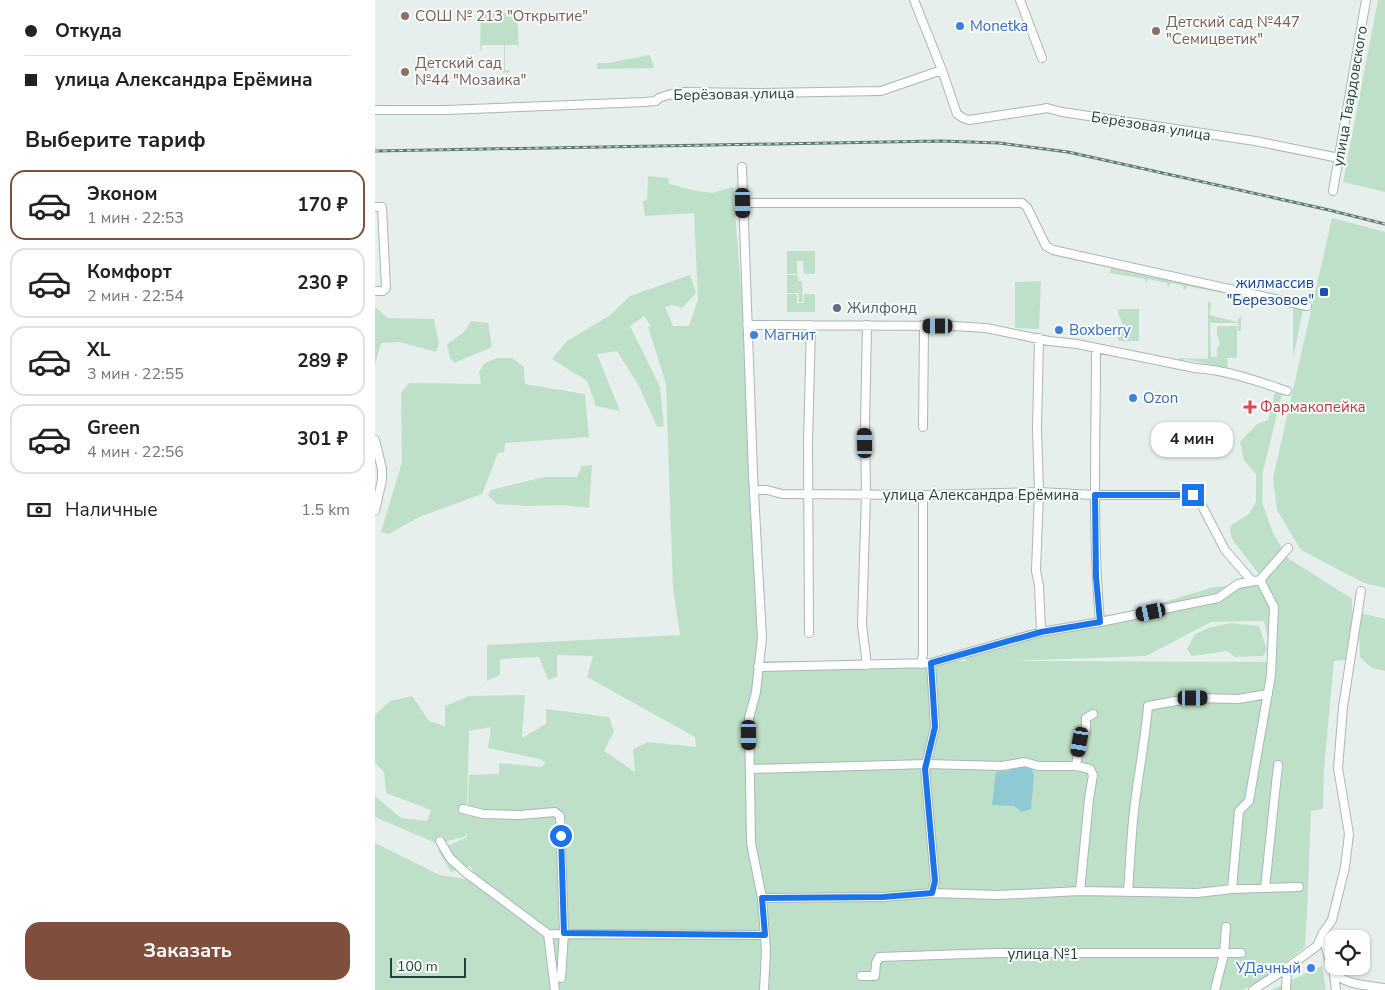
<!DOCTYPE html>
<html lang="ru">
<head>
<meta charset="utf-8">
<style>
  body { margin:0; font-family:"Nunito Sans",sans-serif; background:#f2f2f2; color:#222; height:100vh; display:flex; flex-direction:column; font-size:19px; white-space:nowrap }
  * { box-sizing:border-box; margin:0 }
  p { font-size:16px; color:#767676 }
  .icon { flex:none; width:28px; height:28px; fill:none; stroke:currentColor; stroke-width:2; stroke-linecap:round; stroke-linejoin:round }
  .map { position:relative; flex:1; overflow:hidden }
  .panel { display:flex; flex-direction:column; background:#fff; width:375px }
  .panel>* { flex:none }
  .guide { display:grid; align-content:center; height:110px; padding:0 25px; background:#fff }
  .fabs { position:absolute; left:950px; top:930px; display:grid; gap:10px }
  .fabs a { display:grid; place-items:center; width:45px; height:45px; border-radius:10px; background:#fff; box-shadow:0 1px 4px #0004; font-size:25px }
  .scale { position:absolute; left:15px; bottom:12px; width:76px; box-sizing:border-box; padding-left:5px; border:2px solid #24423a; border-top:0; font-size:14px; line-height:18px; white-space:nowrap; color:#24423a; -webkit-text-stroke:4px #f7fbf9; paint-order:stroke }
  .end { position:absolute; width:22px; height:22px; margin:-11px; border:6px solid #1a73e8; background:#fff; box-shadow:0 0 0 2px #fff }
  .from { border-radius:50% }
  .bubble { position:absolute; height:35px; border-radius:15px; background:#fff; box-shadow:0 1px 4px #0004; font-size:16px; font-weight:700; line-height:35px; text-align:center }
  .car { position:absolute; width:15px; height:30px; margin:-15px -8px; border-radius:6px; box-shadow:0 0 4px 1px #0007; background:linear-gradient(#222 24%,#8ab4d8 0 40%,#222 0 76%,#8ab4d8 0 86%,#222 0) }
  .guide b { display:flex; align-items:center; gap:18px; height:48px; font-size:19px }
  .guide b+b { border-top:1px solid #e0e0e0 }
  .guide i { width:12px; height:12px; background:#222 }
  ul { padding:0; list-style:none }
  li { display:flex; align-items:center; gap:15px; height:70px; margin:0 10px 8px; padding:0 15px; border:2px solid #e0e0e0; border-radius:15px }
  li div { flex:1 }
  li b { display:block; font-size:19px }
  li em { font-style:normal; font-weight:700 }
  li.selected { border-color:#804e3d }
  li>.icon { width:45px; height:45px; stroke-width:1.5 }
  h2 { padding:0 25px; font-size:22px; line-height:60px }
  .pay { display:flex; align-items:center; gap:12px; height:55px; padding:0 25px; font-size:19px }
  .pay p { margin-inline-start:auto }
  .button { display:flex; gap:10px; margin-top:auto; padding:10px 25px }
  .button a { flex:1; height:58px; border-radius:15px; background:#804e3d; color:#fff; font-size:20px; font-weight:700; line-height:58px; text-align:center }
  main { display:flex; flex:1; min-height:0 }
  .map>svg:first-child { display:block }
  .green { fill:#bfe0c8; fill-rule:evenodd }
  .water { fill:#8ec9d4 }
  .lines { fill:none; stroke-linecap:round; stroke-linejoin:round }
  .minor-casing { stroke:#a8b8b2; stroke-width:10 }
  .minor { stroke:#fff; stroke-width:8 }
  .rail-casing { stroke:#5f7d75; stroke-width:3 }
  .rail { stroke:#f7fbf9; stroke-width:1; stroke-dasharray:4; stroke-linecap:butt }
  .route { stroke:#1a73e8; stroke-width:6 }
  .education-dot { fill:#8d6e63; stroke:#f7fbf9; stroke-width:2 }
  .shop-dot { fill:#3f7fe0; stroke:#f7fbf9; stroke-width:2 }
  .transit-dot { fill:#1a4fb4; stroke:#f7fbf9; stroke-width:2 }
  .service-dot { fill:#5c6f8a; stroke:#f7fbf9; stroke-width:2 }
  .health-dot { fill:#e0444e; stroke:#f7fbf9; stroke-width:2 }
  .labels { text-anchor:middle; stroke-width:4; stroke-linejoin:round; paint-order:stroke }
  .education-label { font-size:15px; fill:#785e54; stroke:#f7fbf9; text-anchor:start }
  .shop-label { font-size:15px; fill:#366cbe; stroke:#f7fbf9; text-anchor:start }
  .street-label { font-size:15px; fill:#24423a; stroke:#f7fbf9 }
  .transit-label { font-size:15px; fill:#164399; stroke:#f7fbf9; text-anchor:end }
  .service-label { font-size:15px; fill:#4e5e75; stroke:#f7fbf9; text-anchor:start }
  .health-label { font-size:15px; fill:#be3a42; stroke:#f7fbf9; text-anchor:start }
</style>
</head>
<body>
<main>
<section class="panel">
<div class="guide">
<b><i class="from"></i>Откуда</b>
<b><i></i>улица Александра Ерёмина</b>
</div>
<h2>Выберите тариф</h2>
<ul>
<li class="selected"><svg class="icon" aria-label="car" viewBox="0 0 24 24"><path d="M5 17H2v-5l4-1 3-4h7l3 4 3 1v5h-3M9 17h6M6 11h13"/><circle cx="7" cy="17" r="2"/><circle cx="17" cy="17" r="2"/></svg><div><b>Эконом</b><p>1 мин · 22:53</p></div><em>170 ₽</em></li>
<li><svg class="icon" aria-label="car" viewBox="0 0 24 24"><path d="M5 17H2v-5l4-1 3-4h7l3 4 3 1v5h-3M9 17h6M6 11h13"/><circle cx="7" cy="17" r="2"/><circle cx="17" cy="17" r="2"/></svg><div><b>Комфорт</b><p>2 мин · 22:54</p></div><em>230 ₽</em></li>
<li><svg class="icon" aria-label="car" viewBox="0 0 24 24"><path d="M5 17H2v-5l4-1 3-4h7l3 4 3 1v5h-3M9 17h6M6 11h13"/><circle cx="7" cy="17" r="2"/><circle cx="17" cy="17" r="2"/></svg><div><b>XL</b><p>3 мин · 22:55</p></div><em>289 ₽</em></li>
<li><svg class="icon" aria-label="car" viewBox="0 0 24 24"><path d="M5 17H2v-5l4-1 3-4h7l3 4 3 1v5h-3M9 17h6M6 11h13"/><circle cx="7" cy="17" r="2"/><circle cx="17" cy="17" r="2"/></svg><div><b>Green</b><p>4 мин · 22:56</p></div><em>301 ₽</em></li>
</ul>
<div class="pay"><svg class="icon" aria-label="cash" viewBox="0 0 24 24"><path d="M3 7h18v10H3z"/><circle cx="12" cy="12" r="2"/></svg>Наличные<p>1.5 km</p></div>
<div class="button"><a>Заказать</a></div>
</section>
<div class="map">
<svg width="1010" height="990" viewBox="0 0 1010 990">
  <rect width="100%" height="100%" fill="#e6efeb"/>
  <path class="green" d="M 1003,0 L 1010,0 L 1010,192 L 968,182 Z
    M 106,13 L 142,13 L 144,51 L 143,45 L 130,45 L 130,70 L 135,70 L 133,73 L 126,72 L 129,70 L 129,45 L 107,45 L 106,51 L 105,51 Z
    M 275,55 L 279,68 L 222,69 L 222,63 L 233,63 Z
    M 273,176 L 293,178 L 294,184 L 322,191 L 337,193 L 358,187 L 368,313 L 387,661 L 591,661 L 589,658 L 673,627 L 725,621 L 839,587 L 885,584 L 889,581 L 857,539 L 855,531 L 856,525 L 874,514 L 881,502 L 881,474 L 869,460 L 865,442 L 882,424 L 893,420 L 900,393 L 907,394 L 888,471 L 887,502 L 898,533 L 913,558 L 977,599 L 977,611 L 1010,619 L 1010,671 L 997,668 L 985,657 L 984,629 L 979,630 L 971,660 L 959,661 L 949,769 L 948,809 L 936,811 L 932,914 L 930,947 L 900,971 L 868,990 L 0,990 L 0,843 L 65,875 L 104,881 L 95,866 L 76,872 L 63,850 L 92,837 L 92,832 L 91,836 L 63,844 L 0,817 L 0,796 L 26,818 L 52,821 L 56,810 L 11,793 L 9,772 L 0,763 L 0,715 L 15,701 L 37,696 L 54,721 L 70,726 L 70,706 L 94,696 L 150,695 L 147,738 L 171,724 L 171,709 L 234,717 L 239,731 L 229,751 L 260,772 L 258,749 L 273,742 L 321,747 L 320,737 L 212,677 L 218,656 L 182,655 L 182,677 L 173,680 L 164,657 L 125,659 L 125,675 L 112,681 L 112,645 L 305,635 L 298,588 L 291,384 L 273,327 L 276,326 L 269,316 L 255,326 L 285,387 L 289,426 L 282,427 L 264,386 L 242,351 L 222,354 L 245,411 L 221,406 L 212,381 L 177,359 L 192,341 L 234,316 L 255,296 L 315,275 L 321,293 L 307,308 L 297,305 L 290,307 L 298,326 L 314,326 L 323,299 L 319,213 L 270,216 L 268,201 L 272,200 ZM 889,621 L 898,662 L 635,661 L 771,656 L 836,622 ZM 116,727 L 113,748 L 165,759 L 171,763 L 166,767 L 124,763 L 124,774 L 94,775 L 93,808 L 92,807 L 94,731 Z
    M 957,218 L 1010,232 L 1010,588 L 989,583 L 926,550 L 902,510 L 898,478 Z
    M 412,251 L 440,251 L 440,274 L 429,274 L 428,261 L 422,261 L 422,274 L 412,274 Z
    M 739,267 L 918,306 L 917,308 L 907,306 L 903,307 L 900,303 L 888,301 L 886,304 L 885,301 L 880,300 L 878,304 L 876,299 L 870,298 L 867,301 L 867,297 L 812,286 L 810,290 L 808,289 L 809,286 L 796,283 L 793,287 L 792,283 L 773,279 L 771,283 L 770,279 L 735,273 L 736,268 Z
    M 412,275 L 423,275 L 423,281 L 427,281 L 428,302 L 424,302 L 423,286 L 423,293 L 412,293 Z
    M 666,281 L 664,329 L 640,328 L 640,282 Z
    M 412,294 L 422,294 L 422,303 L 429,303 L 429,294 L 440,294 L 440,312 L 412,312 Z
    M 833,302 L 836,302 L 835,315 L 862,322 L 866,315 L 866,331 L 863,331 L 863,323 L 835,323 L 836,357 L 842,357 L 842,348 L 845,343 L 842,335 L 842,326 L 862,326 L 862,358 L 852,358 L 853,368 L 809,359 L 808,363 L 803,362 L 804,358 L 833,359 Z
    M 921,305 L 928,309 L 918,359 L 918,308 Z
    M 0,307 L 13,318 L 59,319 L 64,343 L 61,352 L 24,342 L 6,343 L 0,365 Z
    M 743,309 L 764,309 L 764,341 L 743,341 L 743,336 L 748,324 L 743,314 Z
    M 96,321 L 113,323 L 117,347 L 79,363 L 75,358 L 72,344 L 88,333 Z
    M 122,358 L 137,358 L 149,367 L 150,384 L 210,394 L 214,437 L 130,443 L 129,452 L 123,453 L 107,494 L 44,517 L 14,534 L 6,532 L 27,462 L 26,393 L 34,383 L 106,384 L 104,372 L 110,363 Z
    M 217,465 L 214,508 L 189,505 L 152,506 L 122,504 L 113,496 L 116,490 L 169,477 L 202,477 L 207,466 Z
    M 855,623 L 884,626 L 892,650 L 888,656 L 860,657 L 852,651 L 817,656 L 812,649 L 820,634 L 834,628 Z
    M 947,966 L 951,990 L 896,990 Z"/>
  <path class="water" d="M 640,765 L 655,765 L 659,775 L 656,809 L 647,812 L 639,806 L 617,805 L 621,772 L 636,770 Z"/>
  <g class="lines">
    <g class="minor-casing">
      <path id="minor" d="M 539,0 L 567,70 L 582,114 L 588,118 L 594,120 L 667,109 L 672,108 L 687,112 L 880,141 L 964,158
        M 645,0 L 667,58
        M 0,110 L 71,110 L 270,102 L 281,101 L 284,98 L 293,95 L 308,92 L 382,93 L 506,91 L 567,70
        M 367,167 L 378,474 L 387,638 L 381,692 L 374,718 L 376,843 L 387,898 L 391,950 L 389,990
        M 958,191 L 991,0
        M 368,203 L 647,203 L 652,207 L 671,246 L 678,250 L 932,306
        M 0,207 L 7,207 L 11,288 L 8,291 L 0,291
        M 372,325 L 577,326 L 611,328 L 674,341 L 702,344 L 820,368 C 852,370 882,381 912,391
        M 664,338 L 662,429 L 664,492 L 661,571 L 664,586 L 666,632
        M 721,349 C 721,440 717,531 725,622
        M 548,427 L 549,325
        M 0,440 L 7,469 L 7,480 L 0,511
        M 379,490 L 392,490 L 407,494 L 555,495 L 664,492 L 720,495 L 818,495 L 823,498 L 850,550 L 877,581
        M 434,633 L 433,443 L 436,325
        M 556,663 L 560,727 L 550,769 L 560,881 L 557,893
        M 546,664 L 548,654 L 548,495
        M 492,665 L 487,625 L 491,494 L 490,426 L 492,325
        M 383,667 L 556,663 L 666,632 L 725,622 L 843,598 L 863,584 L 885,580 L 913,548
        M 375,769 L 552,764 L 627,766 L 650,762 L 663,766 L 701,766
        M 88,809 L 108,814 L 145,815 L 180,812 L 185,816 L 189,933 L 186,978
        M 65,841 L 75,858 L 90,872 L 173,934 L 180,990
        M 890,888 L 903,765
        M 857,889 L 864,811 L 874,801 L 896,675 L 899,607 L 885,580
        M 705,891 L 714,799 L 718,775 L 715,769 L 701,766 L 706,736 L 711,731 L 711,718 L 718,714
        M 753,892 C 755,865 756,838 759,811 C 763,776 770,741 773,706 L 818,698 L 863,699 L 893,694
        M 387,898 L 508,897 L 557,893 L 624,895 L 705,891 L 822,893 L 857,889 L 924,887
        M 948,933 C 958,982 961,982 1010,988
        M 173,934 L 390,935
        M 959,974 L 961,990
        M 486,976 L 500,976 L 501,963 L 504,957 L 622,953 L 866,953
        M 840,990 L 849,954 L 851,927
        M 878,990 L 912,968 L 942,946 L 948,933 L 957,920 L 970,867 L 974,834 L 963,768 L 968,707 L 986,591
        M 911,990 L 912,968"/>
    </g>
    <use href="#minor" class="minor"/>
    <g class="rail-casing">
      <path id="rail" d="M 0,151 L 565,141 L 624,143 L 693,152 L 954,210 L 1010,224"/>
    </g>
    <use href="#rail" class="rail"/>
  </g>
  <g class="lines">
    <path class="route" d="M 186,836 L 189,933 L 390,935 L 387,898 L 508,897 L 557,893 L 560,881 L 550,769 L 560,727 L 556,663 L 666,632 L 725,622 L 721,576 L 720,495 L 818,495"/>
  </g>
  <g class="education-dot">
    <circle cx="30" cy="16" r="5"/>
    <circle cx="781" cy="31" r="5"/>
    <circle cx="30" cy="72" r="5"/>
  </g>
  <g class="shop-dot">
    <circle cx="585" cy="26" r="5"/>
    <circle cx="684" cy="330" r="5"/>
    <circle cx="379" cy="335" r="5"/>
    <circle cx="758" cy="398" r="5"/>
    <circle cx="936" cy="968" r="5"/>
  </g>
  <rect class="transit-dot" x="944" y="287" width="10" height="10" rx="2.5"/>
  <circle class="service-dot" cx="462" cy="308" r="5"/>
  <path class="health-dot" d="M872.5 399.5h5v5h5v5h-5v5h-5v-5h-5v-5h5z"/>
  <g class="labels">
    <g class="education-label">
      <text x="40" y="21">СОШ № 213 "Открытие"</text>
      <text x="791" y="27">Детский сад №447<tspan x="791" dy="17">"Семицветик"</tspan></text>
      <text x="40" y="68">Детский сад<tspan x="40" dy="17">№44 "Мозаика"</tspan></text>
    </g>
    <g class="shop-label">
      <text x="595" y="31">Monetka</text>
      <text x="694" y="335">Boxberry</text>
      <text x="389" y="340">Магнит</text>
      <text x="768" y="403">Ozon</text>
      <text x="926" y="973" text-anchor="end">УДачный</text>
    </g>
    <g class="street-label">
      <text transform="translate(359 94) rotate(-1)" y="5">Берёзовая улица</text>
      <text transform="translate(975 96) rotate(-80)" y="5">улица Твардовского</text>
      <text transform="translate(776 126) rotate(9)" y="5">Берёзовая улица</text>
      <text x="606" y="500">улица Александра Ерёмина</text>
      <text x="668" y="959">улица №1</text>
    </g>
    <g class="transit-label">
      <text x="939" y="288">жилмассив<tspan x="939" dy="17">"Березовое"</tspan></text>
    </g>
    <g class="service-label">
      <text x="472" y="313">Жилфонд</text>
    </g>
    <g class="health-label">
      <text x="885" y="412">Фармакопейка</text>
    </g>
  </g>
</svg>
<div class="fabs">
<a><svg class="icon" aria-label="locate" viewBox="0 0 24 24"><circle cx="12" cy="12" r="6"/><path d="M12 2v4M12 18v4M2 12h4M18 12h4"/></svg></a>
</div>
<div class="scale">100 m</div>
<i class="end from" style="left:186px;top:836px"></i>
<i class="end" style="left:818px;top:495px"></i>
<div class="bubble" style="left:776px;top:422px;width:82px">4 мин</div>
<i class="car" style="left:368px;top:203px;rotate:179deg"></i>
<i class="car" style="left:563px;top:326px;rotate:270deg"></i>
<i class="car" style="left:490px;top:443px;rotate:359deg"></i>
<i class="car" style="left:776px;top:612px;rotate:258deg"></i>
<i class="car" style="left:818px;top:698px;rotate:90deg"></i>
<i class="car" style="left:374px;top:735px;rotate:179deg"></i>
<i class="car" style="left:705px;top:742px;rotate:190deg"></i>
</div>
</main>
</body>
</html>
